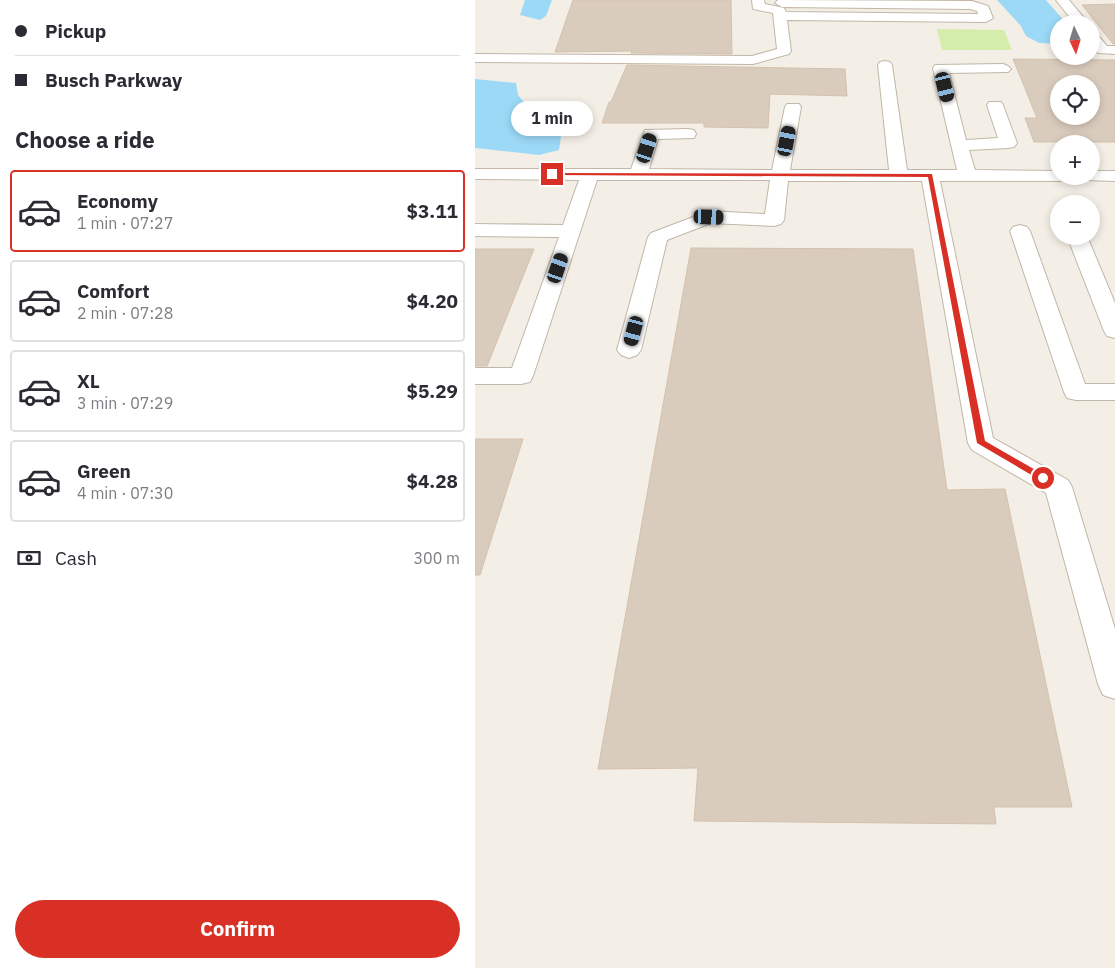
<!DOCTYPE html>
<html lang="en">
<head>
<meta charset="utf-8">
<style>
  body { margin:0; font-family:"IBM Plex Sans",sans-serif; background:#f7f7f7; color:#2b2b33; height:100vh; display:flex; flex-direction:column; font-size:19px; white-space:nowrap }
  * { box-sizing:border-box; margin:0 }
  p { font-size:16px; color:#7c7c81 }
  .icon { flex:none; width:28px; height:28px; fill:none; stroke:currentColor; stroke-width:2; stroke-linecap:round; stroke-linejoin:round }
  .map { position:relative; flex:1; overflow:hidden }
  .panel { display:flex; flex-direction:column; background:#fff; width:475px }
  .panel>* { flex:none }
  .guide { display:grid; align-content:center; height:110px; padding:0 15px; background:#fff }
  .needle { width:32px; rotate:176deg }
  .controls { position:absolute; left:575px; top:15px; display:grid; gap:10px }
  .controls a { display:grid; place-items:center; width:50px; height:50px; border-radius:50%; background:#fff; box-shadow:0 2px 8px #0003; font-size:25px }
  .end { position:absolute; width:22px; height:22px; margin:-11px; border:6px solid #d93025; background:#fff; box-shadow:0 0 0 2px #fff }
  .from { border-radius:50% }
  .bubble { position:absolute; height:35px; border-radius:18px; background:#fff; box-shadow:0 2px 8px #0003; font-size:16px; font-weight:700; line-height:35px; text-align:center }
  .car { position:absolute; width:15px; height:30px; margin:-15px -8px; border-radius:6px; box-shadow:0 0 4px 1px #0007; background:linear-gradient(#222 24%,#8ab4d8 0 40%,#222 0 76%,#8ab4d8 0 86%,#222 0) }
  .guide b { display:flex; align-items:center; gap:18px; height:48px; font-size:19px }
  .guide b+b { border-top:1px solid #e1e1e2 }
  .guide i { width:12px; height:12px; background:#2b2b33 }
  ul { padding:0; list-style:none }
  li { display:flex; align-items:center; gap:15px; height:82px; margin:0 10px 8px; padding:0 5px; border:2px solid #e1e1e2; border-radius:5px }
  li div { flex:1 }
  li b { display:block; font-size:19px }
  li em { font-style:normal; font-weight:700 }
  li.current { border-color:#d93025 }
  li>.icon { width:45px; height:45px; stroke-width:1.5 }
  h2 { padding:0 15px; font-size:22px; line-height:60px }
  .pay { display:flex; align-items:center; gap:12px; height:55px; padding:0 15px; font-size:19px }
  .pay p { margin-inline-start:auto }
  .action { display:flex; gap:10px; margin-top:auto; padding:10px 15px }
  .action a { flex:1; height:58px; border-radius:30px; background:#d93025; color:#fff; font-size:20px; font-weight:700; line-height:58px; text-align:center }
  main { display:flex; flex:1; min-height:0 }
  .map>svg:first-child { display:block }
  .green { fill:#d4edaa }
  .water { fill:#9cd9f7 }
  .building { fill:#daccbd; stroke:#d3c1ac; fill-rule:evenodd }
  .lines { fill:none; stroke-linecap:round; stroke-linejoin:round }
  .minor-casing { stroke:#c1b6a7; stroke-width:2 }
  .minor { fill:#fff; fill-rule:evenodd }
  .route { fill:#d93025 }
</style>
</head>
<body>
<main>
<section class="panel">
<div class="guide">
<b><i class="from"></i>Pickup</b>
<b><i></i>Busch Parkway</b>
</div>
<h2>Choose a ride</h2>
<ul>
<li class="current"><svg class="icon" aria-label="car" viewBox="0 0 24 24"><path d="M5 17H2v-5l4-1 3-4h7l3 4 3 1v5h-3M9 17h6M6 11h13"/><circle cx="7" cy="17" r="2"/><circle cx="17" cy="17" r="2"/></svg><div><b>Economy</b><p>1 min · 07:27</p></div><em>$3.11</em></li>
<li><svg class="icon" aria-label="car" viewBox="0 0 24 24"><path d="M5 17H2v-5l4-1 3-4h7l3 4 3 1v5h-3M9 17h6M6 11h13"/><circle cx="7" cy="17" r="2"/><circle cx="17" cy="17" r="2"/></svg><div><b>Comfort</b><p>2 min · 07:28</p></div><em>$4.20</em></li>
<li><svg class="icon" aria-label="car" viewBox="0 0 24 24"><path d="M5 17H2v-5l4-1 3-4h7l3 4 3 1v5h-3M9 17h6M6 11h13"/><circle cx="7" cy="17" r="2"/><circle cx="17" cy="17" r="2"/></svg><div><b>XL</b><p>3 min · 07:29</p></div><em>$5.29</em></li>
<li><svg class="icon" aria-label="car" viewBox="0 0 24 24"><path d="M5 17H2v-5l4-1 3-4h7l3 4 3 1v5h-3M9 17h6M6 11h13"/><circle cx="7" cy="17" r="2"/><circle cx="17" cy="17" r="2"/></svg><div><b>Green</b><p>4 min · 07:30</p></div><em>$4.28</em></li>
</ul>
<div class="pay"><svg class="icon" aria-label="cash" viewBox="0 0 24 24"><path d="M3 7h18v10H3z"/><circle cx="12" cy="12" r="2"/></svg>Cash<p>300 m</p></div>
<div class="action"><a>Confirm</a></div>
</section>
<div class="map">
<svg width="640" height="968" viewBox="0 0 640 968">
  <rect width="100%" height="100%" fill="#f4efe6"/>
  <path class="green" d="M 462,29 L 529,30 L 537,50 L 467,50 Z"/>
  <path class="water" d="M 50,0 L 77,0 L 71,16 L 65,20 L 45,15 Z
    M 522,0 L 571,0 L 592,24 L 584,24 L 584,44 L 564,43 L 551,36 L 546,26 Z
    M 0,79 L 41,83 L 43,95 L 50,103 L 50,125 L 82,130 L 86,137 L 84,150 L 64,155 L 0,148 Z"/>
  <path class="building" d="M 98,0 L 256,0 L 257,54 L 156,53 L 157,51 L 80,52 Z
    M 640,4 L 640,44 L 638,44 L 607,5 Z
    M 538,59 L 640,60 L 640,142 L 559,142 L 550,118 L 562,118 ZM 584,84 L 616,84 L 616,116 L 584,116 Z
    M 152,65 L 370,69 L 372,96 L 295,94 L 293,128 L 229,127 L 229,123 L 127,123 L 134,102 L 136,102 Z
    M 216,248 L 438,249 L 472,490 L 530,489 L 597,807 L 519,807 L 521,824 L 219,821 L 223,768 L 123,769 Z
    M 0,249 L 59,249 L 12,366 L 0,366 Z
    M 0,439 L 48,439 L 5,575 L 0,575 Z"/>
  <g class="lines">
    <g class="minor-casing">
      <path id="minor" d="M 277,0 L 289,0 L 290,4 L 309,8 L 311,12 L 503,14 L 502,11 L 495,9 L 307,7 L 300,3 L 303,0 L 497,1 L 513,6 L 518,18 L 511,22 L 312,20 L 316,51 L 314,54 L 278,64 L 0,62 L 0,54 L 277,56 L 302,49 L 298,13 L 278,9 Z
        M 581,0 L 594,0 L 614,24 L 600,24 Z
        M 616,32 L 621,33 L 632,46 L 640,46 L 640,54 L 623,53 L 616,45 Z
        M 410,61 L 415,62 L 417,65 L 432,170 L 482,170 L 458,68 L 460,65 L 528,64 L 533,66 L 536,69 L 533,72 L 474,73 L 491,140 L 523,138 L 512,105 L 514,102 L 526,102 L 528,105 L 542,143 L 539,147 L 533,148 L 494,150 L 500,170 L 584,171 L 584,176 L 593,176 L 590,180 L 584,181 L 465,181 L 518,438 L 593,480 L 597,487 L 640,629 L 640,699 L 628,695 L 623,684 L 571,493 L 497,450 L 493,443 L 447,181 L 313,181 L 309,220 L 306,224 L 299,226 L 236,223 L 192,240 L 166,350 L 162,355 L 154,358 L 146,355 L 142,350 L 173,237 L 176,233 L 234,211 L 290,214 L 295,180 L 122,180 L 58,376 L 55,382 L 46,384 L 0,384 L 0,368 L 37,368 L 84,237 L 0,236 L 0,224 L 88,225 L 104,180 L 0,179 L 0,169 L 156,169 L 170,130 L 213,129 L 219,130 L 221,134 L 219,138 L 183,139 L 174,169 L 297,170 L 310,107 L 312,104 L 324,104 L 326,107 L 315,170 L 414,170 L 403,65 L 405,62 Z
        M 616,171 L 640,171 L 640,181 L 610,180 L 607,176 L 616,176 Z
        M 545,225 L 552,227 L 555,231 L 610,384 L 640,384 L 640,400 L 601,400 L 592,398 L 589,392 L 535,231 L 538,227 Z
        M 592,236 L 612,236 L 640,303 L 640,338 L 632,336 L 629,331 Z"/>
    </g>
    <use href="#minor" class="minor"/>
  </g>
  <path class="route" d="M 75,173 L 457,174 L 510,441 L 571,476 L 571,480 L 565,480 L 502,443 L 453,177 L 77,175 Z"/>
</svg>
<div class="controls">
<a><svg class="needle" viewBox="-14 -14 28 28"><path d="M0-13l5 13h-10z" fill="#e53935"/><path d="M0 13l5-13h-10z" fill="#7c7c81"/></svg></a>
<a><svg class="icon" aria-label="locate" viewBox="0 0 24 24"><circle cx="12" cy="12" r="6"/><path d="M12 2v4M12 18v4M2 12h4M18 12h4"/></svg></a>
<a>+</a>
<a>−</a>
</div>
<i class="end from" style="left:568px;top:478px"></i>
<i class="end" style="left:77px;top:174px"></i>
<div class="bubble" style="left:36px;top:101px;width:82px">1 min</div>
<i class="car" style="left:470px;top:87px;rotate:166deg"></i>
<i class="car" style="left:312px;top:141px;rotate:11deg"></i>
<i class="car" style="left:172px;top:148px;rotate:18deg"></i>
<i class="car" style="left:234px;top:217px;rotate:92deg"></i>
<i class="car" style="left:83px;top:268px;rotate:19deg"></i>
<i class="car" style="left:159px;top:331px;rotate:195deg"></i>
</div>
</main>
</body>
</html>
